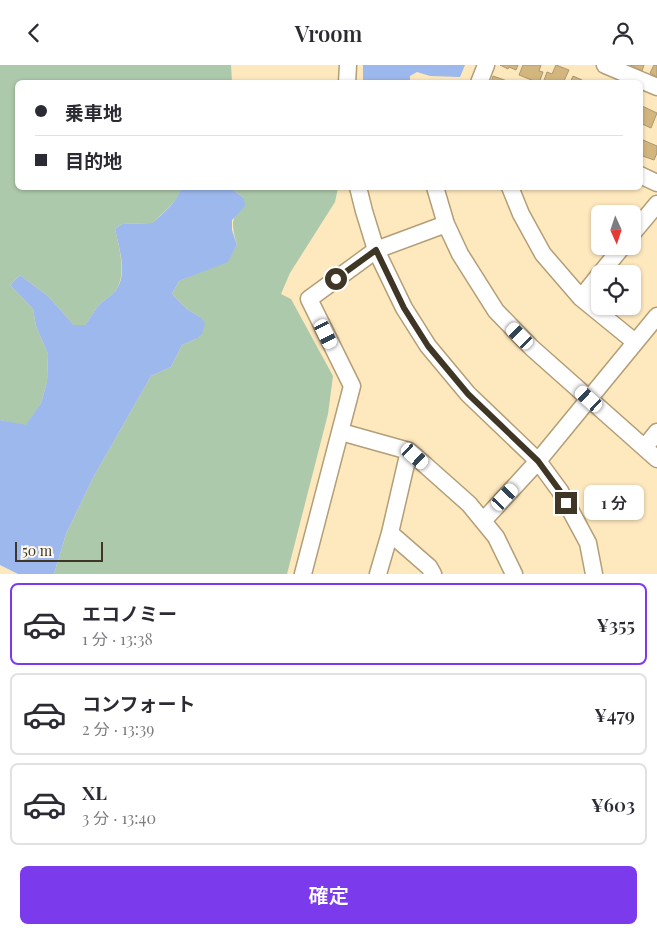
<!DOCTYPE html>
<html lang="ja">
<head>
<meta charset="utf-8">
<style>
  body { margin:0; font-family:"Playfair Display","Noto Sans JP",serif; background:#f2f2f3; color:#2b2b33; height:100vh; display:flex; flex-direction:column; font-size:19px; white-space:nowrap }
  * { box-sizing:border-box; margin:0 }
  p { font-size:16px; color:#7c7c81 }
  .icon { flex:none; width:28px; height:28px; fill:none; stroke:currentColor; stroke-width:2; stroke-linecap:round; stroke-linejoin:round }
  .map { position:relative; height:509px; overflow:hidden }
  .sheet { display:flex; flex-direction:column; background:#fff; flex:1 }
  .sheet>* { flex:none }
  .hud { position:absolute; left:15px; top:15px; width:628px; height:110px; border-radius:8px; box-shadow:0 1px 4px #0004; display:grid; align-content:center; height:110px; padding:0 20px; background:#fff }
  .needle { width:32px; rotate:177deg }
  .fabs { position:absolute; left:591px; top:140px; display:grid; gap:10px }
  .fabs a { display:grid; place-items:center; width:50px; height:50px; border-radius:8px; background:#fff; box-shadow:0 1px 4px #0004; font-size:25px }
  .scale { position:absolute; left:15px; bottom:12px; width:88px; box-sizing:border-box; padding-left:5px; border:2px solid #3f3626; border-top:0; font-size:14px; line-height:18px; white-space:nowrap; color:#3f3626; -webkit-text-stroke:4px #fbf7ef; paint-order:stroke }
  .end { position:absolute; width:22px; height:22px; margin:-11px; border:6px solid #3f3626; background:#fff; box-shadow:0 0 0 2px #fff }
  .from { border-radius:50% }
  .bubble { position:absolute; height:35px; border-radius:8px; background:#fff; box-shadow:0 1px 4px #0004; font-size:16px; font-weight:600; line-height:35px; text-align:center }
  .car { position:absolute; width:15px; height:30px; margin:-15px -8px; border-radius:6px; box-shadow:0 0 4px 1px #0007; background:linear-gradient(#fff 24%,#345 0 40%,#fff 0 76%,#345 0 86%,#fff 0) }
  .hud b { display:flex; align-items:center; gap:18px; height:48px; font-size:19px }
  .hud b+b { border-top:1px solid #e1e1e2 }
  .hud i { width:12px; height:12px; background:#2b2b33 }
  ul { padding:9px 0 0; list-style:none }
  li { display:flex; align-items:center; gap:15px; height:82px; margin:0 10px 8px; padding:0 10px; border:2px solid #e1e1e2; border-radius:8px }
  li div { flex:1 }
  li b { display:block; font-size:19px }
  li em { font-style:normal; font-weight:600 }
  li.on { border-color:#7c3aed }
  li>.icon { width:45px; height:45px; stroke-width:1.5 }
  .primary-button { display:flex; gap:10px; margin-top:auto; padding:10px 20px }
  .primary-button a { flex:1; height:58px; border-radius:8px; background:#7c3aed; color:#fff; font-size:20px; font-weight:600; line-height:58px; text-align:center }
  header { display:flex; justify-content:space-between; align-items:center; height:65px; padding:0 20px; background:#fff; font-size:22px; font-weight:600 }
  .map>svg:first-child { display:block }
  .green { fill:#adc9ab }
  .water { fill:#9db8ec }
  .building { fill:#d3b67e; stroke:#ab976f }
  .lines { fill:none; stroke-linecap:round; stroke-linejoin:round }
  .minor-casing { stroke:#b39e77; stroke-width:19 }
  .minor { stroke:#fff; stroke-width:16 }
  .route { stroke:#3f3626; stroke-width:6 }
</style>
</head>
<body>
<header><svg class="icon" aria-label="back" viewBox="0 0 24 24"><path d="M15 5l-7 7 7 7"/></svg>Vroom<svg class="icon" aria-label="person" viewBox="0 0 24 24"><circle cx="12" cy="8" r="4"/><path d="M4 21q1-7 8-7t8 7"/></svg></header>
<div class="map">
<svg width="657" height="509" viewBox="0 0 657 509">
  <rect width="100%" height="100%" fill="#fee8be"/>
  <path class="green" d="M 0,0 L 231,0 L 232,17 L 18,18 L 18,122 L 182,123 C 176,138 164,147 152,158 L 122,159 L 115,164 C 119,182 127,209 116,225 C 111,232 103,235 98,241 C 93,247 90,254 85,260 L 74,260 L 49,232 L 20,210 L 10,220 L 33,244 L 36,261 L 48,289 L 47,317 L 41,338 L 26,361 L 0,355 Z
    M 232,123 L 338,123 L 335,137 L 290,208 L 281,229 L 291,234 L 333,311 L 328,349 L 287,509 L 54,509 L 66,469 L 93,413 L 151,311 L 171,302 L 182,280 L 196,274 L 200,252 L 187,244 L 172,229 L 179,216 L 228,196 L 237,180 C 230,155 232,155 244,133 L 233,125 Z"/>
  <path class="water" d="M 363,0 L 465,0 L 460,12 L 430,11 L 417,7 L 410,11 L 410,16 L 363,16 Z
    M 182,122 L 232,123 L 233,125 L 244,133 L 245,141 L 232,155 L 232,165 L 237,180 L 228,197 L 179,216 L 172,229 L 187,244 L 200,252 L 205,258 L 202,269 L 196,274 L 182,280 L 171,302 L 151,311 L 93,413 L 66,469 L 54,509 L 18,509 L 0,500 L 0,355 L 26,360 L 41,338 L 47,317 L 48,289 L 36,261 L 33,244 L 10,220 L 20,210 L 49,232 L 74,260 L 85,260 C 90,254 93,247 98,241 C 103,235 111,232 116,225 C 128,209 119,183 115,164 L 122,159 L 152,158 C 165,147 176,138 182,122 Z"/>
  <path class="building" d="M 500,0 L 518,0 L 516,5 L 509,2 L 508,4 Z
    M 523,0 L 541,0 L 539,6 L 543,7 L 539,18 L 519,10 Z
    M 556,0 L 569,5 L 563,18 L 543,18 L 547,7 L 552,9 Z
    M 630,0 L 644,0 L 642,6 Z
    M 654,0 L 657,0 L 657,12 L 650,8 Z
    M 493,11 L 510,17 L 491,18 Z
    M 573,11 L 582,15 L 581,18 L 570,18 Z
    M 642,41 L 657,48 L 651,63 L 640,58 L 640,46 Z
    M 643,75 L 657,81 L 657,88 L 654,95 L 640,90 L 640,82 Z"/>
  <g class="lines">
    <g class="minor-casing">
      <path id="minor" d="M 605,0 L 657,22
        M 347,18 L 348,0
        M 479,18 L 486,0
        M 640,110 L 657,118
        M 358,122 L 364,146 L 376,185 L 404,243 L 428,281 L 468,329 L 538,396 L 560,426 L 588,478 L 594,509
        M 435,122 L 446,159 L 460,189 L 496,246 L 532,283 L 657,394
        M 510,122 L 521,149 L 543,189 L 581,233 L 635,277
        M 632,169 L 657,139
        M 600,209 L 623,181
        M 581,233 L 600,209
        M 341,367 L 409,386 L 415,391 L 469,439 L 496,472 L 514,509
        M 645,382 L 657,367
        M 483,456 L 538,396 L 657,251
        M 390,468 L 429,502 L 433,509
        M 303,509 L 352,321 L 309,234 L 376,185 L 446,159
        M 378,509 L 390,468 L 409,386"/>
    </g>
    <use href="#minor" class="minor"/>
  </g>
  <g class="lines">
    <path class="route" d="M 336,214 L 376,185 L 404,243 L 428,281 L 468,329 L 538,396 L 560,426 L 566,438"/>
  </g>
</svg>
<div class="fabs">
<a><svg class="needle" viewBox="-14 -14 28 28"><path d="M0-13l5 13h-10z" fill="#e53935"/><path d="M0 13l5-13h-10z" fill="#7c7c81"/></svg></a>
<a><svg class="icon" aria-label="locate" viewBox="0 0 24 24"><circle cx="12" cy="12" r="6"/><path d="M12 2v4M12 18v4M2 12h4M18 12h4"/></svg></a>
</div>
<div class="scale">50 m</div>
<i class="end from" style="left:336px;top:214px"></i>
<i class="end" style="left:566px;top:438px"></i>
<div class="bubble" style="left:584px;top:420px;width:60px">1 分</div>
<i class="car" style="left:326px;top:269px;rotate:154deg"></i>
<i class="car" style="left:520px;top:271px;rotate:315deg"></i>
<i class="car" style="left:589px;top:334px;rotate:312deg"></i>
<i class="car" style="left:415px;top:391px;rotate:132deg"></i>
<i class="car" style="left:505px;top:432px;rotate:43deg"></i>
<div class="hud">
<b><i class="from"></i>乗車地</b>
<b><i></i>目的地</b>
</div>
</div>
<section class="sheet">
<ul>
<li class="on"><svg class="icon" aria-label="car" viewBox="0 0 24 24"><path d="M5 17H2v-5l4-1 3-4h7l3 4 3 1v5h-3M9 17h6M6 11h13"/><circle cx="7" cy="17" r="2"/><circle cx="17" cy="17" r="2"/></svg><div><b>エコノミー</b><p>1 分 · 13:38</p></div><em>¥355</em></li>
<li><svg class="icon" aria-label="car" viewBox="0 0 24 24"><path d="M5 17H2v-5l4-1 3-4h7l3 4 3 1v5h-3M9 17h6M6 11h13"/><circle cx="7" cy="17" r="2"/><circle cx="17" cy="17" r="2"/></svg><div><b>コンフォート</b><p>2 分 · 13:39</p></div><em>¥479</em></li>
<li><svg class="icon" aria-label="car" viewBox="0 0 24 24"><path d="M5 17H2v-5l4-1 3-4h7l3 4 3 1v5h-3M9 17h6M6 11h13"/><circle cx="7" cy="17" r="2"/><circle cx="17" cy="17" r="2"/></svg><div><b>XL</b><p>3 分 · 13:40</p></div><em>¥603</em></li>
</ul>
<div class="primary-button"><a>確定</a></div>
</section>
</body>
</html>
